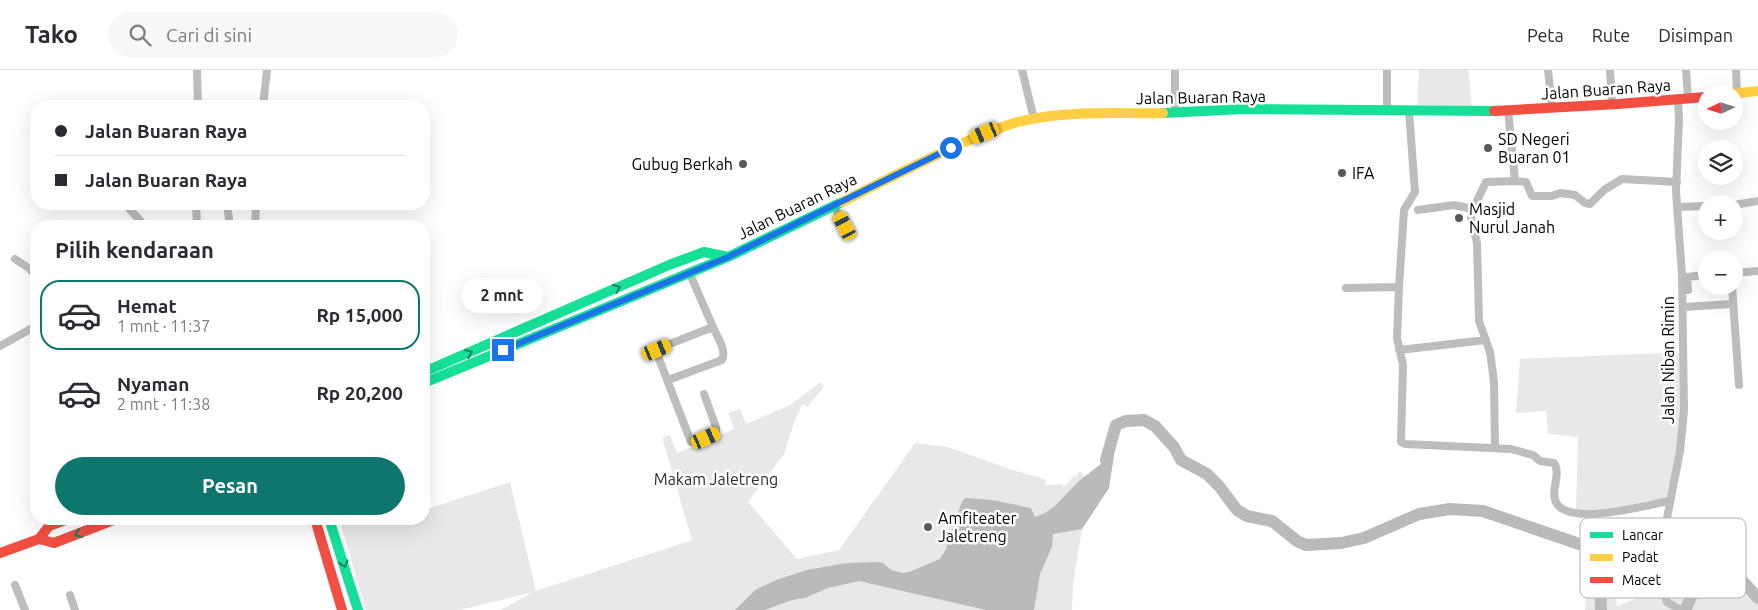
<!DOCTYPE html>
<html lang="id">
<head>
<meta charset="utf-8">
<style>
  body { margin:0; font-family:Ubuntu,sans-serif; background:#f7f7f7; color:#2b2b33; height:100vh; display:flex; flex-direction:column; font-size:19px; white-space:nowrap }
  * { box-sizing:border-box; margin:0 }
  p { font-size:16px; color:#7c7c81 }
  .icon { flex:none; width:28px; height:28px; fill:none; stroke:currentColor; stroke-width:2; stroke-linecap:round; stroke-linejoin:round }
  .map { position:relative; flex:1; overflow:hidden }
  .sheet { position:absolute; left:30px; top:150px; width:400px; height:305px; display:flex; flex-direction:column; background:#fff; border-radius:20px; box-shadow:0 5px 20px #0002 }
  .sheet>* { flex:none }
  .hud { position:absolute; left:30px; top:30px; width:400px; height:110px; border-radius:20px; box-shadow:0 5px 20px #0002; display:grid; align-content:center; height:110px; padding:0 25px; background:#fff }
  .needle { width:32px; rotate:266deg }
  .controls { position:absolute; left:1698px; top:15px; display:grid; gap:10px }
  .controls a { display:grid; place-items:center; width:45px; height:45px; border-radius:50%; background:#fff; box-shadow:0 5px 20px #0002; font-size:25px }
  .end { position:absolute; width:22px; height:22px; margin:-11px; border:6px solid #1a73e8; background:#fff; box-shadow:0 0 0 2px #fff }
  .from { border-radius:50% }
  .bubble { position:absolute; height:35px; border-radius:18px; background:#fff; box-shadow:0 5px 20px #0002; font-size:16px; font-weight:600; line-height:35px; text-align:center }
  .car { position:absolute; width:15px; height:30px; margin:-15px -8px; border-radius:6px; box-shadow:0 0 4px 1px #0007; background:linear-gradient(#f5c518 24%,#345 0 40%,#f5c518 0 76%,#345 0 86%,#f5c518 0) }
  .hud b { display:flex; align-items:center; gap:18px; height:48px; font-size:19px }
  .hud b+b { border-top:1px solid #e1e1e2 }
  .hud i { width:12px; height:12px; background:#2b2b33 }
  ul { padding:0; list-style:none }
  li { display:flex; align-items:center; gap:15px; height:70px; margin:0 10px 8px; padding:0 15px; border:2px solid transparent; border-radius:20px }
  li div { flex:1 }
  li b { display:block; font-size:19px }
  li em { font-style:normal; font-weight:600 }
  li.active { border-color:#0f766e }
  li>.icon { width:45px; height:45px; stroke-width:1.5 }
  h2 { padding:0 25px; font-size:22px; line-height:60px }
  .button { display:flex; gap:10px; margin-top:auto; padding:10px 25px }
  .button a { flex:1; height:58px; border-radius:30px; background:#0f766e; color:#fff; font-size:20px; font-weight:600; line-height:58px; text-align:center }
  header { display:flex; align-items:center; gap:30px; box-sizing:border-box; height:70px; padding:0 25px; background:#fff; border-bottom:1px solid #e1e1e2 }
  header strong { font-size:24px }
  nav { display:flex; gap:28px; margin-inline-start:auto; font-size:18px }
  .search { width:350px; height:45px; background:#f7f7f7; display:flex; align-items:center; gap:12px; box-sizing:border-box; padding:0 18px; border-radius:28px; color:#7c7c81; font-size:19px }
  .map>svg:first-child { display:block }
  .green { fill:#e8e8e8 }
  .water { fill:#bababa }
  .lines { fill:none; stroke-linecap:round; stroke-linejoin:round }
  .river { stroke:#bababa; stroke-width:12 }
  .street { stroke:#bdbdbd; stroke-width:8 }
  .fast { stroke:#16e098; stroke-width:10 }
  .slow { stroke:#ffcf43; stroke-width:10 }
  .jam { stroke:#f24e42; stroke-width:10 }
  .oneway { stroke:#0d865b }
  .route { stroke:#1a73e8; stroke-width:6 }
  .poi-dot { fill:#595959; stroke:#fff; stroke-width:2 }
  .labels { text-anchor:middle; stroke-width:5; stroke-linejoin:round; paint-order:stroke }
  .street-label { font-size:16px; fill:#000; stroke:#fff }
  .poi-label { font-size:16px; fill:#000; stroke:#fff; text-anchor:start }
  .park-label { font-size:16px; fill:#2c2c2c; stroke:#fff }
  .key { fill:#fff; stroke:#b2b2b2; stroke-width:1 }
  .key-label { font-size:14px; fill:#000 }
</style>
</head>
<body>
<header>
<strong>Tako</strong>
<div class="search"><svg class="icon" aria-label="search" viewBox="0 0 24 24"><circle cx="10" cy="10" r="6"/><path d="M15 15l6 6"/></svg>Cari di sini</div>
<nav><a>Peta</a><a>Rute</a><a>Disimpan</a></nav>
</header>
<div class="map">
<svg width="1758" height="540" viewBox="0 0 1758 540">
  <rect width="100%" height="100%" fill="#fff"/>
  <path class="green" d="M 1419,0 L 1468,0 L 1472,36 L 1417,35 Z
    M 1687,282 L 1683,349 L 1669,430 L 1576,443 L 1578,367 L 1548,364 L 1546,341 L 1516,343 L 1520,289 Z
    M 821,312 L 824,317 L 807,337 L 803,334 L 796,347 L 784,384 L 748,432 L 797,489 L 839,480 L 915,373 L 948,377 L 1012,400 L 1045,409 L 1045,415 L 1062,414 L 1064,417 L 1074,406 L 1075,407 L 1080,401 L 1084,406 L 1109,418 L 1082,459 L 1073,514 L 1072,540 L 501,540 L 533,522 L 460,540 L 366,540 L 339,449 L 424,449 L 424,440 L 510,412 L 536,521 L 692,470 L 662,367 L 670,365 L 677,383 L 734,359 L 728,343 L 740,339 L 746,354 L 790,335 Z
    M 1732,482 L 1751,526 L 1758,532 L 1758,540 L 1585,540 L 1587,497 L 1611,485 L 1617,536 L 1660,519 L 1664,493 Z"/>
  <path class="water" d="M 1108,371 L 1115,379 L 1109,418 L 1082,459 L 1053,464 L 1052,477 L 1040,504 L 1034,540 L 986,540 L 859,511 L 828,518 L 805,528 L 792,530 L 765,540 L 735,540 L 755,520 L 776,510 L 807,500 L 846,493 L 879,492 L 883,493 L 891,500 L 902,503 L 909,502 L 940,489 L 946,479 L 961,434 L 964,429 L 967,428 L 992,430 L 1031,438 L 1035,447 L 1045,443 L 1055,436 L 1079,411 L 1102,393 Z"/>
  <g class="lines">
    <path class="river" d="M 1106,390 L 1116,355 L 1126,351 L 1144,350 L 1155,356 L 1174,377 L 1181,390 L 1207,404 L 1219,416 L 1237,440 L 1247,446 L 1272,451 L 1297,471 L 1306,475 L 1341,473 L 1364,468 L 1419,444 L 1450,439 L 1483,441 L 1588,477 L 1600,491 L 1601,540
      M 1685,540 C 1689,533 1695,516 1698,512 C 1701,510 1706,508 1708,506 C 1733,491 1742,512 1758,528"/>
    <path class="street" d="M 197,0 L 198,36
      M 1022,0 L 1034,49
      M 1548,0 L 1552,38
      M 1610,0 L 1612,35
      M 1686,0 L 1688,29
      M 1736,0 L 1737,23
      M 1678,29 L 1679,49 L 1676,121 L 1682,205 L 1684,340 L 1680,381 L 1663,469 L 1662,517 L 1667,532 L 1681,540
      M 263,36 L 267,0
      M 1387,41 L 1387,0
      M 1409,41 L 1415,122 L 1404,140 L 1399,217 L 1397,268 L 1403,295 L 1401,372 L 1405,374 L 1511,379 L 1533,385 L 1540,391 L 1554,393 C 1562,404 1549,422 1557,434 C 1572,456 1647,435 1669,431
      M 1175,43 L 1175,0
      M 1515,111 L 1526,112 L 1532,126 L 1552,126 L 1560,123 L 1575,125 L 1585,133 L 1590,134 L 1604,120 L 1622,109 L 1677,112
      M 127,134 C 130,144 140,146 143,156
      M 196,134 L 197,156
      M 227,134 L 230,156
      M 1734,135 L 1758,131
      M 834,136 L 849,165
      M 1678,137 L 1706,136
      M 1418,140 L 1454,135 L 1473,139
      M 255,156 L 256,134
      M 15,189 L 30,199 L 36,207
      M 689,202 L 713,257 L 657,279 L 656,281 L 691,372 L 697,372 L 716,363 L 716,357 L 704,324
      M 1734,203 L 1758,201
      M 1732,216 L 1739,315
      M 1346,218 L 1399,217
      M 1688,220 L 1687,207 L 1706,205
      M 1683,237 L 1733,234
      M 0,276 L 36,256
      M 1399,280 L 1486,270
      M 668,310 L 722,290 C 727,280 717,267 713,257
      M 1495,378 L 1494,312 L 1490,282 L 1479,251 L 1477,173 L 1471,148 L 1473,139 L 1486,112 L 1515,111 L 1508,40
      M 15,515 L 25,540
      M 70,525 L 75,540"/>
    <path class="fast" d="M 1163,43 L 1244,39 L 1494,41
      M 424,302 L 669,195 L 704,182 L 728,187
      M 424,313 L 728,187 L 842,132
      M 329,449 L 358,540"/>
    <path class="slow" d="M 1731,24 L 1758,21
      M 842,132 C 885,110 928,88 972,69 C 989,62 1005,55 1022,51 C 1068,40 1116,44 1163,43"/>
    <path class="jam" d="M 1494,41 L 1618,34 L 1706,27
      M 315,449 L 342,540
      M 39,469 L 54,473 L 116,449
      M 0,483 L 39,469 L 49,456 L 68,449"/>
  </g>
  <defs><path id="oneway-chevron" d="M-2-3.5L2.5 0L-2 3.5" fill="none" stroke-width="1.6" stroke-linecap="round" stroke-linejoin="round" transform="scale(1.25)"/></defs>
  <g class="oneway">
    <use href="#oneway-chevron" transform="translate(617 218) rotate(-24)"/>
    <use href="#oneway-chevron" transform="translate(469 283) rotate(-23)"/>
    <use href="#oneway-chevron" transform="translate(78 464) rotate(158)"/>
    <use href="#oneway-chevron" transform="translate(344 494) rotate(73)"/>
  </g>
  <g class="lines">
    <path class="route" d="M 503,280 L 728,187 L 951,78"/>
  </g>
  <g class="poi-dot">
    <circle cx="1488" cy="78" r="5"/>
    <circle cx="743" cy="94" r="5"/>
    <circle cx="1342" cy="103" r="5"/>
    <circle cx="1459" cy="148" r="5"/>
    <circle cx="928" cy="457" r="5"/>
  </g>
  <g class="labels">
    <g class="street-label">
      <text transform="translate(1606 19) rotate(-4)" y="6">Jalan Buaran Raya</text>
      <text transform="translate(1201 27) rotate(-1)" y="6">Jalan Buaran Raya</text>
      <text transform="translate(797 136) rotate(-26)" y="6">Jalan Buaran Raya</text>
      <text transform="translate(1668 290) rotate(-90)" y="6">Jalan Niban Rimin</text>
    </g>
    <g class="poi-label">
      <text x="1498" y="75">SD Negeri<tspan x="1498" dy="18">Buaran 01</tspan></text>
      <text x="733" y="100" text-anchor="end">Gubug Berkah</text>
      <text x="1352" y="109">IFA</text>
      <text x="1469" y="145">Masjid<tspan x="1469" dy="18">Nurul Janah</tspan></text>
      <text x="938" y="454">Amfiteater<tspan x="938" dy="18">Jaletreng</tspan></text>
    </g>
    <g class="park-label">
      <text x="716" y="415">Makam Jaletreng</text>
    </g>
  </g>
  <rect x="1580" y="448" width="166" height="80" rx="8" class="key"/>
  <rect x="1590" y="462" width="23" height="6" fill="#16e098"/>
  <rect x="1590" y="484" width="23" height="7" fill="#ffcf43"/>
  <rect x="1590" y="507" width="23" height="6" fill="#f24e42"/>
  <g class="key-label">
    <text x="1622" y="470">Lancar</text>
    <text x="1622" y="492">Padat</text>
    <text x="1622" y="515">Macet</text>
  </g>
</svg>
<div class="controls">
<a><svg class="needle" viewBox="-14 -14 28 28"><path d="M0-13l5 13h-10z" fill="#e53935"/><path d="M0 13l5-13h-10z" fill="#7c7c81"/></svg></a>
<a><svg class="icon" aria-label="layers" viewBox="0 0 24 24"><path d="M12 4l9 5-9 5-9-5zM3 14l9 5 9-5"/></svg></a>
<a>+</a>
<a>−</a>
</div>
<i class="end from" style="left:951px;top:78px"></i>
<i class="end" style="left:503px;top:280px"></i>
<div class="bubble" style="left:461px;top:208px;width:82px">2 mnt</div>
<i class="car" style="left:985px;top:63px;rotate:247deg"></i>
<i class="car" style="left:845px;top:156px;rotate:332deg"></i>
<i class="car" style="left:657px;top:280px;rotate:68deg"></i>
<i class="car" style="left:706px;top:368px;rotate:66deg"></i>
<div class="hud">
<b><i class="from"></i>Jalan Buaran Raya</b>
<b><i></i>Jalan Buaran Raya</b>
</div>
<section class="sheet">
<h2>Pilih kendaraan</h2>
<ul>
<li class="active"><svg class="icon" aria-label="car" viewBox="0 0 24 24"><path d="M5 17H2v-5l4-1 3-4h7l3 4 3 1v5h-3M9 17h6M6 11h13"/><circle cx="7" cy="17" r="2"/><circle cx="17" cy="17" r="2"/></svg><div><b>Hemat</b><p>1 mnt · 11:37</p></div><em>Rp 15,000</em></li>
<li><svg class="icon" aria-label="car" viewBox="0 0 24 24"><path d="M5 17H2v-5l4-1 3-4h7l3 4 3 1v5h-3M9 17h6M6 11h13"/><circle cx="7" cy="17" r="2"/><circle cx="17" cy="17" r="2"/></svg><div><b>Nyaman</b><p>2 mnt · 11:38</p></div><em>Rp 20,200</em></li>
</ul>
<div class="button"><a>Pesan</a></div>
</section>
</div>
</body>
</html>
